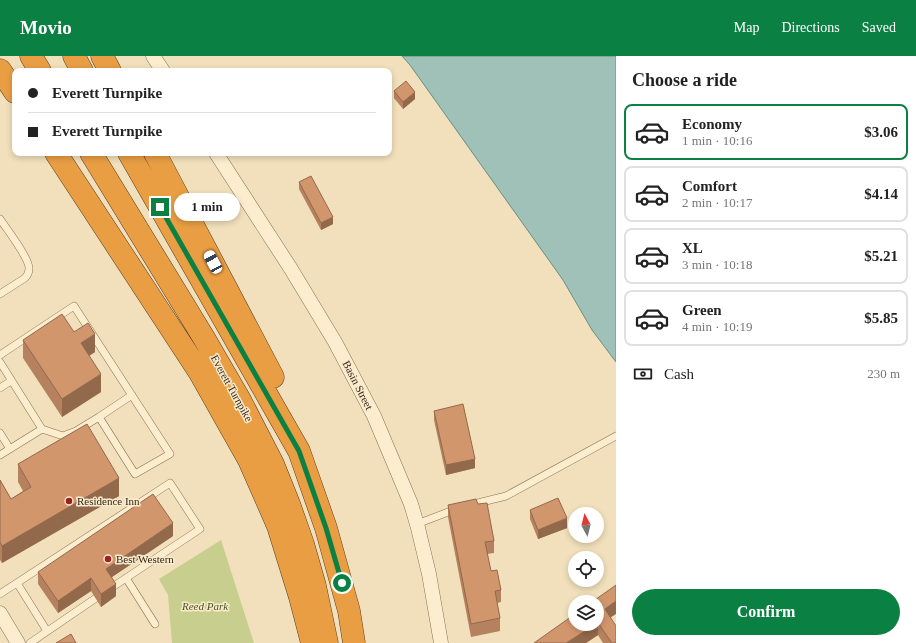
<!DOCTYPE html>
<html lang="en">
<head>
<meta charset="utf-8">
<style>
  body { margin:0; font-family:"Times New Roman",serif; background:#f2f2f2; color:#222; height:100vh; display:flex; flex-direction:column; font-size:15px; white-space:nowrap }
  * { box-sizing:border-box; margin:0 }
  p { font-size:13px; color:#767676 }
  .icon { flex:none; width:22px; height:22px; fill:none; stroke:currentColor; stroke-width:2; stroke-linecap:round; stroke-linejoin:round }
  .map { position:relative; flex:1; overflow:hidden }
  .panel { display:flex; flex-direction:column; background:#fff; width:300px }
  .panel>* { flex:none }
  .hud { position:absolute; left:12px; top:12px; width:380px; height:88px; border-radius:8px; box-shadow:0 2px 6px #0003; display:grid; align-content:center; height:88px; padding:0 16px; background:#fff }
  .needle { width:26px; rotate:353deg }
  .controls { position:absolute; left:568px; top:451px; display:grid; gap:8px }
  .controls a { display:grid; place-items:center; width:36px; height:36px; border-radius:50%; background:#fff; box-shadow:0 2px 6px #0003; font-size:20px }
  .end { position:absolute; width:18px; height:18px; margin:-9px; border:5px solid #0b8043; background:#fff; box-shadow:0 0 0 2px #fff }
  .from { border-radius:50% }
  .bubble { position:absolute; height:28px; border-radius:14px; background:#fff; box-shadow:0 2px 6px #0003; font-size:13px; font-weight:700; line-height:28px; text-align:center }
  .car { position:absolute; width:12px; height:24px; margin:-12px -6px; border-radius:5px; box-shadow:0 0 3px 1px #0007; background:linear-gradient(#fff 24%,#345 0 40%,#fff 0 76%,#345 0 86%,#fff 0) }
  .hud b { display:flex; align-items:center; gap:14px; height:38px; font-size:15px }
  .hud b+b { border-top:1px solid #e0e0e0 }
  .hud i { width:10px; height:10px; background:#222 }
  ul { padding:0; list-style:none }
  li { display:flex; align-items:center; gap:12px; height:56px; margin:0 8px 6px; padding:0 8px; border:2px solid #e0e0e0; border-radius:8px }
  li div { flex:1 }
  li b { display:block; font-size:15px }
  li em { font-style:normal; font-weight:700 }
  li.current { border-color:#0b8043 }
  li>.icon { width:36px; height:36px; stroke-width:1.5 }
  h2 { padding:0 16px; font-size:18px; line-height:48px }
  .pay { display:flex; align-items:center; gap:10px; height:44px; padding:0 16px; font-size:15px }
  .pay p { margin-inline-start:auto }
  .primary-button { display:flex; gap:8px; margin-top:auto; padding:8px 16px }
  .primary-button a { flex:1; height:46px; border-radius:24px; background:#0b8043; color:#fff; font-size:16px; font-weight:700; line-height:46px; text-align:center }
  header { display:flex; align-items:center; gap:24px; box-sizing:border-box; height:56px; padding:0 20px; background:#0b8043; color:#fff }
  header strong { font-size:19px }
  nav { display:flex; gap:22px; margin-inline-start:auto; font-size:14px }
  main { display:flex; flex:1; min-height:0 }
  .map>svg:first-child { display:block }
  .green { fill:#c8cf8e }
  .water { fill:#9fc1b7; stroke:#678f84 }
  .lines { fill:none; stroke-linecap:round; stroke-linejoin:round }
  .service-casing { stroke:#896f54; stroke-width:8 }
  .minor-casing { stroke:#896f54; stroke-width:15 }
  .motorway-casing { stroke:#563d29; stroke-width:23 }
  .service { stroke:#fbedce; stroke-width:7 }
  .minor { stroke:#fbedce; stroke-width:14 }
  .motorway { stroke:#e99e43; stroke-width:22 }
  .wall { fill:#b5815e }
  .shaded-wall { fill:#93694c }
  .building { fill:#d2966d; stroke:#93694c }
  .route { stroke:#0b8043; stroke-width:5 }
  .poi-dot { fill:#9c1f21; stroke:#f8eacb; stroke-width:1.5 }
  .labels { text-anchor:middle; stroke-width:3; stroke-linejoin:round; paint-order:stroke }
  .street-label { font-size:11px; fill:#37271a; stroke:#f8eacb }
  .poi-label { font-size:11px; fill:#37271a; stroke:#f8eacb; text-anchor:start }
  .park-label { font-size:11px; font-style:italic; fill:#48551f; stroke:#f8eacb }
</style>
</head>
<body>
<header>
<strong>Movio</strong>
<nav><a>Map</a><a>Directions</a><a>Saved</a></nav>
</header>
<main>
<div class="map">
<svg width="616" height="587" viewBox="0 0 616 587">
  <rect width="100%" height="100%" fill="#f1e0bb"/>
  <path class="green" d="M 221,484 L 254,587 L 172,587 L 168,539 L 159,523 Z"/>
  <path class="water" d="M 402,0 L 616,0 L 616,306 L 592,274 L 563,224 L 410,9 Z"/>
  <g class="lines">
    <g class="service-casing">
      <path id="service" d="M 0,163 C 6,172 30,203 29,213 C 29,217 27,220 25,222 L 0,238
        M 0,299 L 74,250 L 170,398 L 135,418 L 99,361 L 76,375 L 63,380 L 42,373 L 0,306
        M 0,332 L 11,325
        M 99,361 L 132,339
        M 0,377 L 10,393
        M 0,399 L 42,373
        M 470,449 L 506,440 L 616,380
        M 417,468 L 456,453
        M 126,522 L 155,568
        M 17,527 L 47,575
        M 0,538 L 170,427 L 200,473 L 111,532
        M 30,587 L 96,542"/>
    </g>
    <g class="minor-casing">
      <path id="minor" d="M 153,0 L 163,15
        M 216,97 L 291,213 L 335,286 L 374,360 L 411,448 L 418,472 L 429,518 L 441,587
        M 0,557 L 18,587"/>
    </g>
    <g class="motorway-casing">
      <path id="motorway" d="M 31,0 L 40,15
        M 74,0 L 82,15
        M 102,0 L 110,15
        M 0,14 L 15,36
        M 56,97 L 200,317 L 249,404 L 278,470 L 300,541 L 312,587
        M 91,97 L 204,282 L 240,344 L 273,408 L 289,448 L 303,488 L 315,530 L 327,587
        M 129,97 L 299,395 L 326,472 L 349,555 L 354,587
        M 155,97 L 273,321"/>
    </g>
    <use href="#service" class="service"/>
    <use href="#minor" class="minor"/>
    <use href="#motorway" class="motorway"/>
  </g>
  <path class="wall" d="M 394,35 L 415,43 L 403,53 L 394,42 Z
    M 299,126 L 333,168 L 321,174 L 299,133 Z
    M 74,276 L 95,296 L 89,300 L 101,336 L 62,361 L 23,302 L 23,284 Z
    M 434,355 L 475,412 L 446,419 L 434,364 Z
    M 18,408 L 119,440 L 2,507 L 0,504 L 0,424 L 11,443 L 23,435 L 18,426 Z
    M 478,448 L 494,485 L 494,497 L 487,498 L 491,515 L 501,534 L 501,546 L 497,547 L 500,562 L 500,575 L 471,581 L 448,461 L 448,449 Z
    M 530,454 L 567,472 L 538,483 L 530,463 Z
    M 173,480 L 112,521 L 116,540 L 101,551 L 91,535 L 58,557 L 38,528 L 38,516 Z
    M 616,529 L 611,561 L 616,587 L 603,587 L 598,579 L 586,587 Z"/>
  <path class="shaded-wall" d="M 415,36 L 415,43 L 403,53 L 403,46 Z
    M 333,161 L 333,168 L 321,174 L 321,167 Z
    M 95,278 L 95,296 L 81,305 L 81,287 Z
    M 101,318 L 101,336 L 62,361 L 62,343 Z
    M 475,403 L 475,412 L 446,419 L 446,409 Z
    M 119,422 L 119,440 L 2,507 L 2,490 Z
    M 567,462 L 567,472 L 538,483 L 538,474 Z
    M 173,467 L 173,480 L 106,525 L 106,513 Z
    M 91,522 L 91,535 L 58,557 L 58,545 Z
    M 116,528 L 116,540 L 101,551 L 101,538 Z
    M 616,545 L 616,558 L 605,565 L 605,553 Z
    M 597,567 L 598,567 L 598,579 L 586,587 L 566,587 L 596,568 L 597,568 Z"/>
  <path class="building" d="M 406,25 L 415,36 L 403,46 L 394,35 Z
    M 311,120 L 333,161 L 321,167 L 299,126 Z
    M 62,258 L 74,276 L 88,267 L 95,278 L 81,287 L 101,318 L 62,343 L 23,284 Z
    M 463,348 L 475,403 L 446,409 L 434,355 Z
    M 87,368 L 119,422 L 2,490 L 0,486 L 0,424 L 11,443 L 31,431 L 18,408 Z
    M 153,438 L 173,467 L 106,513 L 116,528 L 101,538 L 91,522 L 58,545 L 38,516 Z
    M 558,442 L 567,462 L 538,474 L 530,454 Z
    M 476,443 L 478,448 L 487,447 L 494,485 L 485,486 L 491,515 L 497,514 L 501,534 L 495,535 L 500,562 L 471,568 L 448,449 Z
    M 616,529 L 616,545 L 605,553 L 616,570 L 616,587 L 612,587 L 598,567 L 597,567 L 597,546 L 592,546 Z
    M 575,558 L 575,568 L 596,568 L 566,587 L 534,587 Z
    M 71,578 L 76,587 L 56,587 Z"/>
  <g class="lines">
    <path class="route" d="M 160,151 L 299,395 L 326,472 L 342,527"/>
  </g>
  <g class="poi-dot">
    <circle cx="69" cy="445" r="4"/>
    <circle cx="108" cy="503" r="4"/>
  </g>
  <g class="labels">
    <g class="street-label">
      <text transform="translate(358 329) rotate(63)" y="4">Basin Street</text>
      <text transform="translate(232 332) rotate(61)" y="4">Everett Turnpike</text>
    </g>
    <g class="poi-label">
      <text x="77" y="449">Residence Inn</text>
      <text x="116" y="507">Best Western</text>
    </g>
    <g class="park-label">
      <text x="205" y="554">Reed Park</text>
    </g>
  </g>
</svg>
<div class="controls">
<a><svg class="needle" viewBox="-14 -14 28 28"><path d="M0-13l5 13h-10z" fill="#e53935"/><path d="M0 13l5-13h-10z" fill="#767676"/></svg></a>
<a><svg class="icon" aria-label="locate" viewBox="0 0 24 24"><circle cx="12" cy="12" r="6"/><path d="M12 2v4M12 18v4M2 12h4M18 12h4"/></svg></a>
<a><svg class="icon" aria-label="layers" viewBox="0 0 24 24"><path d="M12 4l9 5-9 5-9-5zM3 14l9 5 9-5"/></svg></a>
</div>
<i class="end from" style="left:342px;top:527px"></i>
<i class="end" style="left:160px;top:151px"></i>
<div class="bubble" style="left:174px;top:137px;width:66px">1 min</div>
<i class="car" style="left:213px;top:206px;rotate:332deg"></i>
<div class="hud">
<b><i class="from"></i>Everett Turnpike</b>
<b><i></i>Everett Turnpike</b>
</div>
</div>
<section class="panel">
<h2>Choose a ride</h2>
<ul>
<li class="current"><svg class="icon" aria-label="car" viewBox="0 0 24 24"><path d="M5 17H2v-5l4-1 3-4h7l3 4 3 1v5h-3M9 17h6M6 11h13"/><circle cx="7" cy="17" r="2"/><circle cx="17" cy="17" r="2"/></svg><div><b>Economy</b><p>1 min · 10:16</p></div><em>$3.06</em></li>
<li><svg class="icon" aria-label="car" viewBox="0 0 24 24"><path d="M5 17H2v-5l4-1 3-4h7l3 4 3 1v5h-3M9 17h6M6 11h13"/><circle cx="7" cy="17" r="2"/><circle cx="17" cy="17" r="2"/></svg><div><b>Comfort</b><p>2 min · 10:17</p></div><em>$4.14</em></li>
<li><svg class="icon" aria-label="car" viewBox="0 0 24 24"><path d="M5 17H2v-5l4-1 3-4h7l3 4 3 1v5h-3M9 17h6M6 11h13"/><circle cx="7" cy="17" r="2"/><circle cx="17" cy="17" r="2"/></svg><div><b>XL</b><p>3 min · 10:18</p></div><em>$5.21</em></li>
<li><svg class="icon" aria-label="car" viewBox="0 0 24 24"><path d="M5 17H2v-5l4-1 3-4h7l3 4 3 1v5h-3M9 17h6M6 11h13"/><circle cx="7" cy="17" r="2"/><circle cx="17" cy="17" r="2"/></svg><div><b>Green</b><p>4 min · 10:19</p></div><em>$5.85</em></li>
</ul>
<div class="pay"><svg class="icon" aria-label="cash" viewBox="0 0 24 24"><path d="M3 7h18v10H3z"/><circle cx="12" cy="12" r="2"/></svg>Cash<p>230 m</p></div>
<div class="primary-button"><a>Confirm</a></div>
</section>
</main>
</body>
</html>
